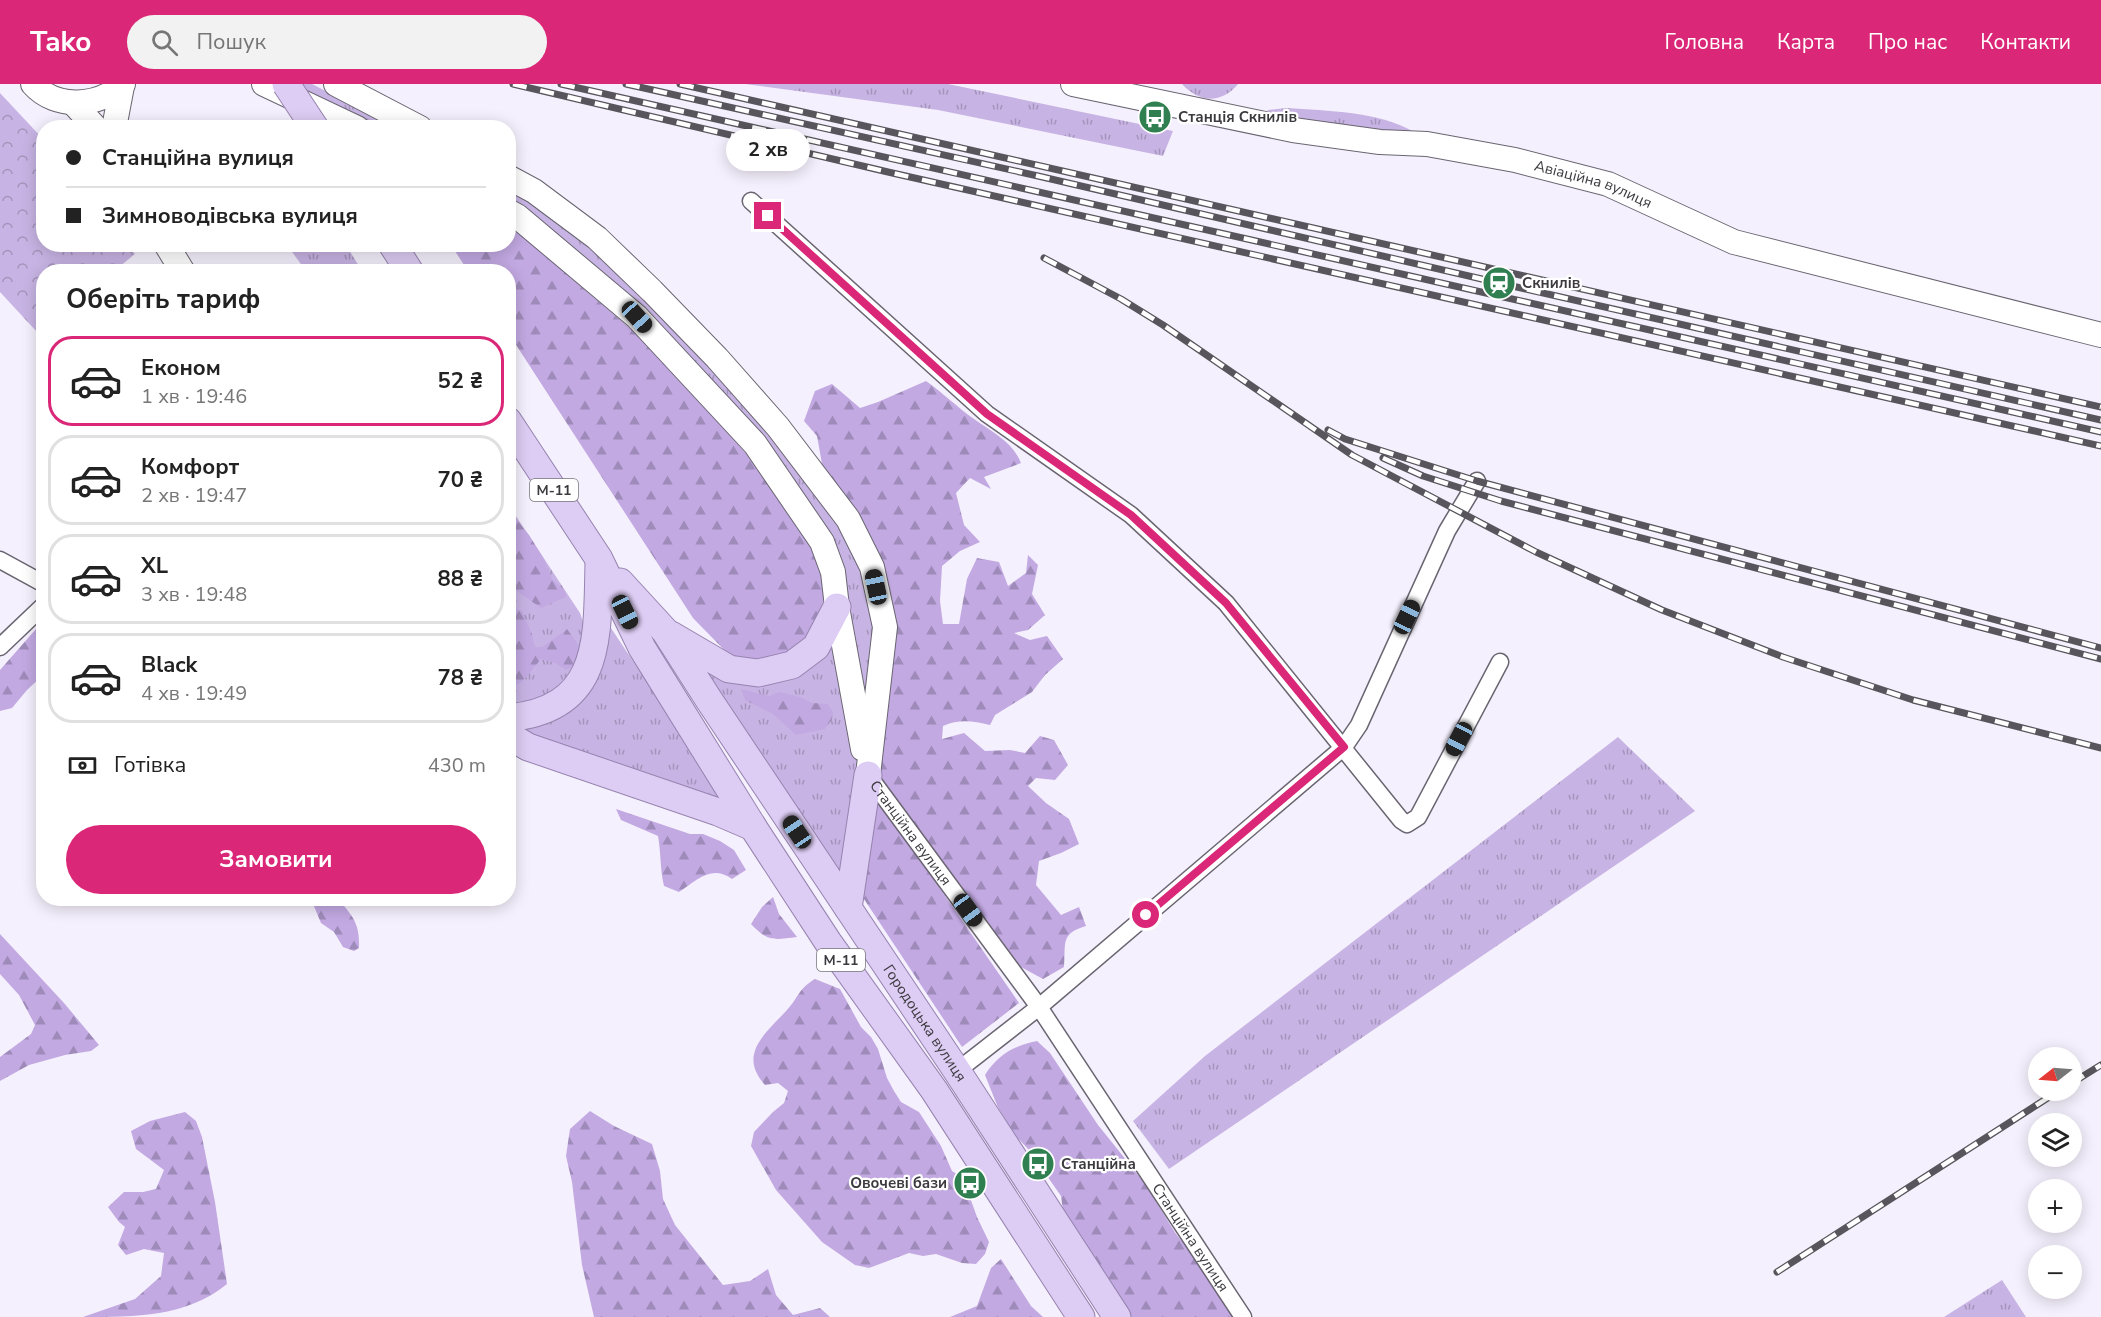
<!DOCTYPE html>
<html lang="uk">
<head>
<meta charset="utf-8">
<style>
  body { margin:0; font-family:"Nunito Sans",sans-serif; background:#f2f2f2; color:#222; height:100vh; display:flex; flex-direction:column; font-size:22px; white-space:nowrap }
  * { box-sizing:border-box; margin:0 }
  p { font-size:20px; color:#767676 }
  .icon { flex:none; width:33px; height:33px; fill:none; stroke:currentColor; stroke-width:2; stroke-linecap:round; stroke-linejoin:round }
  .map { position:relative; flex:1; overflow:hidden }
  .details { position:absolute; left:36px; top:180px; width:480px; height:642px; display:flex; flex-direction:column; background:#fff; border-radius:24px; box-shadow:0 3px 15px #0003 }
  .details>* { flex:none }
  .hud { position:absolute; left:36px; top:36px; width:480px; height:132px; border-radius:24px; box-shadow:0 3px 15px #0003; display:grid; align-content:center; height:132px; padding:0 30px; background:#fff }
  .needle { width:39px; rotate:253deg }
  .controls { position:absolute; left:2028px; top:963px; display:grid; gap:12px }
  .controls a { display:grid; place-items:center; width:54px; height:54px; border-radius:50%; background:#fff; box-shadow:0 3px 15px #0003; font-size:30px }
  .end { position:absolute; width:27px; height:27px; margin:-14px; border:8px solid #db2777; background:#fff; box-shadow:0 0 0 3px #fff }
  .from { border-radius:50% }
  .bubble { position:absolute; height:42px; border-radius:21px; background:#fff; box-shadow:0 3px 15px #0003; font-size:20px; font-weight:700; line-height:42px; text-align:center }
  .car { position:absolute; width:18px; height:36px; margin:-18px -9px; border-radius:8px; box-shadow:0 0 4px 2px #0007; background:linear-gradient(#222 24%,#8ab4d8 0 40%,#222 0 76%,#8ab4d8 0 86%,#222 0) }
  .hud b { display:flex; align-items:center; gap:21px; height:57px; font-size:22px }
  .hud b+b { border-top:2px solid #e0e0e0 }
  .hud i { width:15px; height:15px; background:#222 }
  ul { padding:0; list-style:none }
  li { display:flex; align-items:center; gap:18px; height:90px; margin:0 12px 9px; padding:0 18px; border:3px solid #e0e0e0; border-radius:24px }
  li div { flex:1 }
  li b { display:block; font-size:22px }
  li em { font-style:normal; font-weight:700 }
  li.on { border-color:#db2777 }
  li>.icon { width:54px; height:54px; stroke-width:1.5 }
  h2 { padding:0 30px; font-size:27px; line-height:72px }
  .pay { display:flex; align-items:center; gap:15px; height:66px; padding:0 30px; font-size:22px }
  .pay p { margin-inline-start:auto }
  .action { display:flex; gap:12px; margin-top:auto; padding:12px 30px }
  .action a { flex:1; height:69px; border-radius:36px; background:#db2777; color:#fff; font-size:24px; font-weight:700; line-height:69px; text-align:center }
  header { display:flex; align-items:center; gap:36px; box-sizing:border-box; height:84px; padding:0 30px; background:#db2777; color:#fff }
  header strong { font-size:28px }
  nav { display:flex; gap:33px; margin-inline-start:auto; font-size:21px }
  .search { width:420px; height:54px; background:#f2f2f2; display:flex; align-items:center; gap:15px; box-sizing:border-box; padding:0 21px; border-radius:33px; color:#767676; font-size:22px }
  .map>svg:first-child { display:block }
  .grass { fill:url(#grass-tufts) }
  .forest { fill:url(#forest-firs) }
  .park { fill:url(#park-crowns) }
  .lines { fill:none; stroke-linecap:round; stroke-linejoin:round }
  .street-casing { stroke:#6a6571; stroke-width:19 }
  .secondary-casing { stroke:#6a6571; stroke-width:26 }
  .primary-casing { stroke:#9683af; stroke-width:29 }
  .street { stroke:#fff; stroke-width:16 }
  .secondary { stroke:#fff; stroke-width:24 }
  .primary { stroke:#ddccf3; stroke-width:27 }
  .rail-casing { stroke:#58565c; stroke-width:7 }
  .rail { stroke:#fff; stroke-width:4.5; stroke-dasharray:14; stroke-linecap:butt }
  .primary-bridge-casing { stroke:#9683af; stroke-width:29; stroke-linecap:butt }
  .primary-bridge { stroke:#ddccf3; stroke-width:27 }
  .route { stroke:#db2777; stroke-width:8 }
  .labels { text-anchor:middle; stroke-width:4.5; stroke-linejoin:round; paint-order:stroke }
  .shield { fill:#fff; stroke:#767579; stroke-width:1.5 }
  .shield-label { font-size:14px; font-weight:bold; fill:#3c3a3f }
  .poi-label { font-size:15px; font-weight:bold; fill:#3c3a3f; stroke:#fff; text-anchor:start }
  .street-label { font-size:15px; fill:#3c3a3f; stroke:#fff }
</style>
</head>
<body>
<header>
<strong>Tako</strong>
<div class="search"><svg class="icon" aria-label="search" viewBox="0 0 24 24"><circle cx="10" cy="10" r="6"/><path d="M15 15l6 6"/></svg>Пошук</div>
<nav><a>Головна</a><a>Карта</a><a>Про нас</a><a>Контакти</a></nav>
</header>
<div class="map">
<svg width="2101" height="1233" viewBox="0 0 2101 1233">
  <defs>
    <pattern id="grass-tufts" width="24" height="20" patternUnits="userSpaceOnUse" patternTransform="scale(1.5)"><rect width="24" height="20" fill="#c8b4e4"/><path d="M3 7l-1-3M5 7V3M7 7l1-3M15 17l-1-3M17 17v-4M19 17l1-3" fill="none" stroke="#a493ba"/></pattern>
    <pattern id="forest-firs" width="22" height="20" patternUnits="userSpaceOnUse" patternTransform="scale(1.5)"><rect width="22" height="20" fill="#c2a9e2"/><path d="M5 1l3.5 6h-7zM16 11l3.5 6h-7z" fill="#9f8bb9"/></pattern>
    <pattern id="park-crowns" width="20" height="18" patternUnits="userSpaceOnUse" patternTransform="scale(1.5)"><rect width="20" height="18" fill="#c8b4e4"/><path d="M2 6a3 3 0 1 1 6 0M12 15a3 3 0 1 1 6 0" fill="none" stroke="#a493ba"/></pattern>
  </defs>
  <rect width="100%" height="100%" fill="#f5f0fd"/>
  <path class="grass" d="M 284,0 L 312,0 L 395,43 L 375,43 Z
    M 745,0 L 948,0 L 1173,47 L 1163,72 L 938,26 Z
    M 1182,0 L 1238,0 C 1222,20 1199,19 1182,0 Z
    M 1287,24 C 1328,27 1378,27 1414,48 L 1369,50 L 1266,29 L 1268,26 Z
    M 508,106 L 527,117 L 589,164 L 647,217 L 771,349 L 839,440 L 863,488 L 875,543 L 865,627 L 821,441 L 509,117 Z
    M 287,161 L 346,161 L 362,187 L 306,187 Z
    M 508,420 L 580,529 L 587,549 L 579,584 L 558,610 L 509,622 Z
    M 611,544 L 727,719 L 514,644 L 599,588 Z
    M 832,555 L 860,682 L 840,804 L 705,589 L 757,600 Z
    M 1618,653 L 1695,727 L 1169,1085 L 1133,1037 L 1205,972 Z
    M 2002,1196 L 2026,1233 L 1944,1233 Z"/>
  <path class="forest" d="M 509,141 L 646,258 L 762,387 L 821,477 L 827,502 L 817,543 L 794,569 L 754,580 L 735,577 L 693,534 L 509,250 L 508,188 L 468,187 L 451,161 L 508,160 Z
    M 926,297 C 943,309 957,323 974,335 C 992,348 1012,357 1021,379 L 984,393 L 991,405 L 970,394 L 956,409 L 964,441 L 980,458 L 960,467 L 942,482 L 940,517 L 943,540 L 959,540 L 967,495 L 977,474 L 999,478 L 1008,502 L 1026,489 L 1028,471 L 1038,481 L 1032,510 L 1045,531 L 1028,546 L 1014,549 L 1030,556 L 1047,552 L 1063,575 L 1045,591 L 1032,608 L 995,631 L 990,641 C 973,637 959,635 943,642 L 942,655 L 964,649 L 985,667 L 1010,666 L 1025,669 L 1040,652 L 1054,656 L 1068,681 L 1055,696 L 1036,694 L 1028,702 L 1046,719 L 1069,735 L 1079,760 L 1061,769 L 1039,777 L 1036,801 L 1061,831 L 1079,823 L 1086,842 C 1060,850 1066,858 1064,883 L 1043,895 L 1021,883 L 1000,866 L 887,710 L 875,681 L 875,524 L 833,419 L 822,380 L 817,352 L 804,337 L 815,307 L 832,300 L 860,324 L 878,318 Z
    M 508,425 L 529,451 L 544,475 L 552,495 L 565,507 L 566,513 L 541,524 L 514,505 L 509,491 Z
    M 508,522 L 522,527 L 532,550 L 535,563 L 542,563 L 567,545 L 580,563 L 582,577 L 566,586 L 555,579 L 541,575 C 531,586 526,598 511,604 L 509,603 Z
    M 43,537 L 43,591 L 27,606 L 12,624 L 0,627 L 0,586 Z
    M 741,605 L 769,612 L 780,608 L 800,613 L 812,619 L 828,620 L 833,628 L 832,635 L 825,645 L 796,651 L 773,630 L 745,616 Z
    M 874,709 L 1019,919 L 962,963 L 856,803 Z
    M 616,725 L 690,750 L 703,750 L 720,757 L 734,766 L 746,786 L 732,795 C 712,780 697,796 679,808 L 664,802 C 660,785 661,769 658,752 L 621,736 Z
    M 773,813 L 779,830 L 797,853 C 773,856 768,858 751,840 L 762,823 Z
    M 311,815 L 338,815 C 353,832 360,840 359,864 L 354,867 L 343,863 L 334,848 L 321,839 Z
    M 0,850 L 64,919 L 99,961 L 91,967 L 65,971 L 29,981 L 0,997 L 0,973 L 31,950 L 35,941 L 19,911 L 0,890 Z
    M 815,895 L 840,905 L 861,943 L 871,953 L 878,965 L 887,994 L 894,1007 L 901,1018 L 919,1028 L 941,1062 L 952,1087 L 963,1094 L 977,1133 L 989,1158 L 985,1170 L 976,1180 L 962,1179 L 936,1170 L 923,1172 L 909,1169 L 869,1184 L 855,1181 L 822,1158 L 776,1106 L 751,1062 L 754,1048 L 773,1028 L 784,1019 L 788,1007 L 778,999 L 765,1001 C 737,970 766,949 787,926 C 799,913 798,905 815,895 Z
    M 1037,957 L 1050,969 L 1098,1041 L 1143,1097 L 1176,1150 L 1203,1183 L 1237,1233 L 1125,1233 L 1064,1134 L 1061,1112 L 1029,1066 L 1013,1049 L 997,1021 L 985,991 C 998,971 1013,962 1037,957 Z
    M 590,1027 L 614,1042 L 652,1060 L 660,1087 L 663,1115 L 675,1141 L 723,1201 L 750,1197 L 768,1185 L 776,1211 L 793,1231 L 820,1224 L 830,1233 L 594,1233 L 582,1181 L 572,1098 L 566,1072 L 570,1045 Z
    M 185,1028 L 196,1037 L 202,1053 L 215,1118 L 227,1200 C 187,1233 135,1233 83,1233 L 135,1215 L 161,1192 L 164,1169 L 144,1165 L 126,1171 L 118,1161 L 125,1143 L 119,1138 L 108,1123 L 124,1108 L 143,1108 L 156,1105 L 164,1086 L 136,1065 L 131,1047 L 150,1037 Z
    M 1001,1175 L 1031,1222 L 1043,1233 L 950,1233 L 977,1222 L 991,1184 Z"/>
  <path class="park" d="M 0,9 L 43,55 L 44,160 L 128,161 L 135,170 L 114,187 L 44,188 L 43,243 L 37,248 L 0,208 Z"/>
  <g class="lines">
    <g class="street-casing">
      <g id="street">
        <path d="M 751,117 L 987,330 L 1131,431 L 1226,519 L 1401,736 L 1407,740 L 1418,733 L 1500,578"/>
        <path d="M 0,476 L 44,500"/>
        <path d="M 0,563 L 44,521"/>
        <path id="s1" d="M 868,691 L 1039,923 L 1243,1233"/>
        <path d="M 957,987 L 1039,923 L 1344,663 L 1359,641 L 1447,447 L 1477,397"/>
      </g>
    </g>
    <g class="secondary-casing">
      <g id="secondary">
        <path d="M 33,0 C 56,26 99,23 123,0"/>
        <path d="M 264,0 L 357,44"/>
        <path d="M 336,0 L 420,44"/>
        <path id="s2" d="M 1073,0 L 1293,46 L 1380,58 L 1427,60 L 1515,76 L 1608,100 L 1734,158 L 2101,251"/>
        <path d="M 73,19 L 96,44"/>
        <path d="M 114,44 L 122,2"/>
        <path d="M 508,93 L 534,107 L 597,154 L 652,207 L 717,274 L 778,343 L 848,435 L 872,483 L 885,543 L 868,691"/>
        <path d="M 508,127 L 517,132 L 637,233 L 755,360 L 822,458 L 833,488 L 837,523 L 863,665"/>
        <path d="M 166,160 L 183,188"/>
      </g>
    </g>
    <g class="primary-casing">
      <g id="primary">
        <path d="M 392,160 L 410,188"/>
        <path d="M 508,337 L 599,475 L 642,564 L 753,743 L 828,858 L 934,1006 L 1081,1233"/>
        <path id="s3" d="M 620,498 L 665,547 L 709,616 L 957,987 L 1117,1233"/>
        <path d="M 671,551 L 729,585 L 758,589 L 792,581 L 816,563 L 837,523"/>
        <path d="M 508,634 C 603,625 597,554 599,479"/>
        <path d="M 508,651 L 528,663 L 718,728 L 753,743"/>
        <path d="M 848,824 L 868,691"/>
      </g>
    </g>
    <use href="#street" class="street"/>
    <use href="#secondary" class="secondary"/>
    <use href="#primary" class="primary"/>
    <g class="rail-casing">
      <path id="rail" d="M 513,0 L 888,88 L 2101,362
        M 561,0 L 2101,348
        M 626,0 L 1038,92 L 1499,199 L 2101,336
        M 680,0 L 2101,323
        M 1044,174 L 1121,215 L 1163,241 L 1352,371 L 1536,468 L 1662,526 L 1783,573 L 1913,616 L 2101,664
        M 1328,346 L 1345,355 L 1477,397 L 2101,564
        M 1383,374 L 1423,392 L 1501,417 L 2101,575
        M 2072,999 L 2101,981
        M 1777,1188 L 2060,1006"/>
    </g>
    <use href="#rail" class="rail"/>
    <g class="primary-bridge-casing">
      <path id="primary-bridge" d="M 286,0 L 315,44"/>
    </g>
    <use href="#primary-bridge" class="primary-bridge"/>
  </g>
  <g class="lines">
    <path class="route" d="M 768,132 L 987,330 L 1131,431 L 1226,519 L 1344,663 L 1146,831"/>
  </g>
  <defs>
    <g id="bus-disc" transform="scale(1.725)"><circle r="9.5" fill="#2f7f50" stroke="#fff"/><path d="M-5-6H5V4H4V6H2V4H-2V6H-4V4H-5ZM-3.5-4V0h7V-4ZM-3.5 1.2v1.5H-2V1.2ZM2 1.2v1.5H3.5V1.2Z" fill="#fff"/></g>
    <g id="station-disc" transform="scale(1.725)"><circle r="9.5" fill="#2f7f50" stroke="#fff"/><path d="M-3-6H3Q5-6 5-4V2Q5 4 3 4L4.5 6H3L1.5 4h-3L-3 6H-4.5L-3 4Q-5 4-5 2V-4Q-5-6-3-6ZM-3.5-4v3h7v-3ZM-3.5 1v1.5H-2V1ZM2 1v1.5H3.5V1Z" fill="#fff"/></g>
  </defs>
  <g fill-rule="evenodd">
    <use href="#bus-disc" x="1155" y="33"/>
    <use href="#station-disc" x="1499" y="199"/>
    <use href="#bus-disc" x="1038" y="1080"/>
    <use href="#bus-disc" x="970" y="1099"/>
  </g>
  <g class="labels">
    <g class="shield">
      <rect x="530" y="395" width="48" height="22" rx="4.5"/>
      <rect x="817" y="865" width="48" height="22" rx="4.5"/>
    </g>
    <g class="shield-label">
      <text x="554" y="411">М-11</text>
      <text x="841" y="881">М-11</text>
    </g>
    <g class="poi-label">
      <text x="1178" y="38">Станція Скнилів</text>
      <text x="1522" y="204">Скнилів</text>
      <text x="1061" y="1085">Станційна</text>
      <text x="947" y="1104" text-anchor="end">Овочеві бази</text>
    </g>
    <g class="street-label">
      <text dy="5" stroke="none"><textPath href="#s2" startOffset="531">Авіаційна вулиця</textPath></text>
      <text dy="5" stroke="none"><textPath href="#s1" startOffset="72">Станційна вулиця</textPath></text>
      <text dy="5" stroke="none"><textPath href="#s3" startOffset="537">Городоцька вулиця</textPath></text>
      <text dy="5" stroke="none"><textPath href="#s1" startOffset="564">Станційна вулиця</textPath></text>
    </g>
  </g>
</svg>
<div class="controls">
<a><svg class="needle" viewBox="-14 -14 28 28"><path d="M0-13l5 13h-10z" fill="#e53935"/><path d="M0 13l5-13h-10z" fill="#767676"/></svg></a>
<a><svg class="icon" aria-label="layers" viewBox="0 0 24 24"><path d="M12 4l9 5-9 5-9-5zM3 14l9 5 9-5"/></svg></a>
<a>+</a>
<a>−</a>
</div>
<i class="end from" style="left:1146px;top:831px"></i>
<i class="end" style="left:768px;top:132px"></i>
<div class="bubble" style="left:726px;top:45px;width:84px">2 хв</div>
<i class="car" style="left:637px;top:233px;rotate:138deg"></i>
<i class="car" style="left:876px;top:503px;rotate:348deg"></i>
<i class="car" style="left:625px;top:528px;rotate:154deg"></i>
<i class="car" style="left:1407px;top:533px;rotate:25deg"></i>
<i class="car" style="left:1459px;top:655px;rotate:208deg"></i>
<i class="car" style="left:797px;top:748px;rotate:326deg"></i>
<i class="car" style="left:968px;top:826px;rotate:144deg"></i>
<div class="hud">
<b><i class="from"></i>Станційна вулиця</b>
<b><i></i>Зимноводівська вулиця</b>
</div>
<section class="details">
<h2>Оберіть тариф</h2>
<ul>
<li class="on"><svg class="icon" aria-label="car" viewBox="0 0 24 24"><path d="M5 17H2v-5l4-1 3-4h7l3 4 3 1v5h-3M9 17h6M6 11h13"/><circle cx="7" cy="17" r="2"/><circle cx="17" cy="17" r="2"/></svg><div><b>Економ</b><p>1 хв · 19:46</p></div><em>52 ₴</em></li>
<li><svg class="icon" aria-label="car" viewBox="0 0 24 24"><path d="M5 17H2v-5l4-1 3-4h7l3 4 3 1v5h-3M9 17h6M6 11h13"/><circle cx="7" cy="17" r="2"/><circle cx="17" cy="17" r="2"/></svg><div><b>Комфорт</b><p>2 хв · 19:47</p></div><em>70 ₴</em></li>
<li><svg class="icon" aria-label="car" viewBox="0 0 24 24"><path d="M5 17H2v-5l4-1 3-4h7l3 4 3 1v5h-3M9 17h6M6 11h13"/><circle cx="7" cy="17" r="2"/><circle cx="17" cy="17" r="2"/></svg><div><b>XL</b><p>3 хв · 19:48</p></div><em>88 ₴</em></li>
<li><svg class="icon" aria-label="car" viewBox="0 0 24 24"><path d="M5 17H2v-5l4-1 3-4h7l3 4 3 1v5h-3M9 17h6M6 11h13"/><circle cx="7" cy="17" r="2"/><circle cx="17" cy="17" r="2"/></svg><div><b>Black</b><p>4 хв · 19:49</p></div><em>78 ₴</em></li>
</ul>
<div class="pay"><svg class="icon" aria-label="cash" viewBox="0 0 24 24"><path d="M3 7h18v10H3z"/><circle cx="12" cy="12" r="2"/></svg>Готівка<p>430 m</p></div>
<div class="action"><a>Замовити</a></div>
</section>
</div>
</body>
</html>
